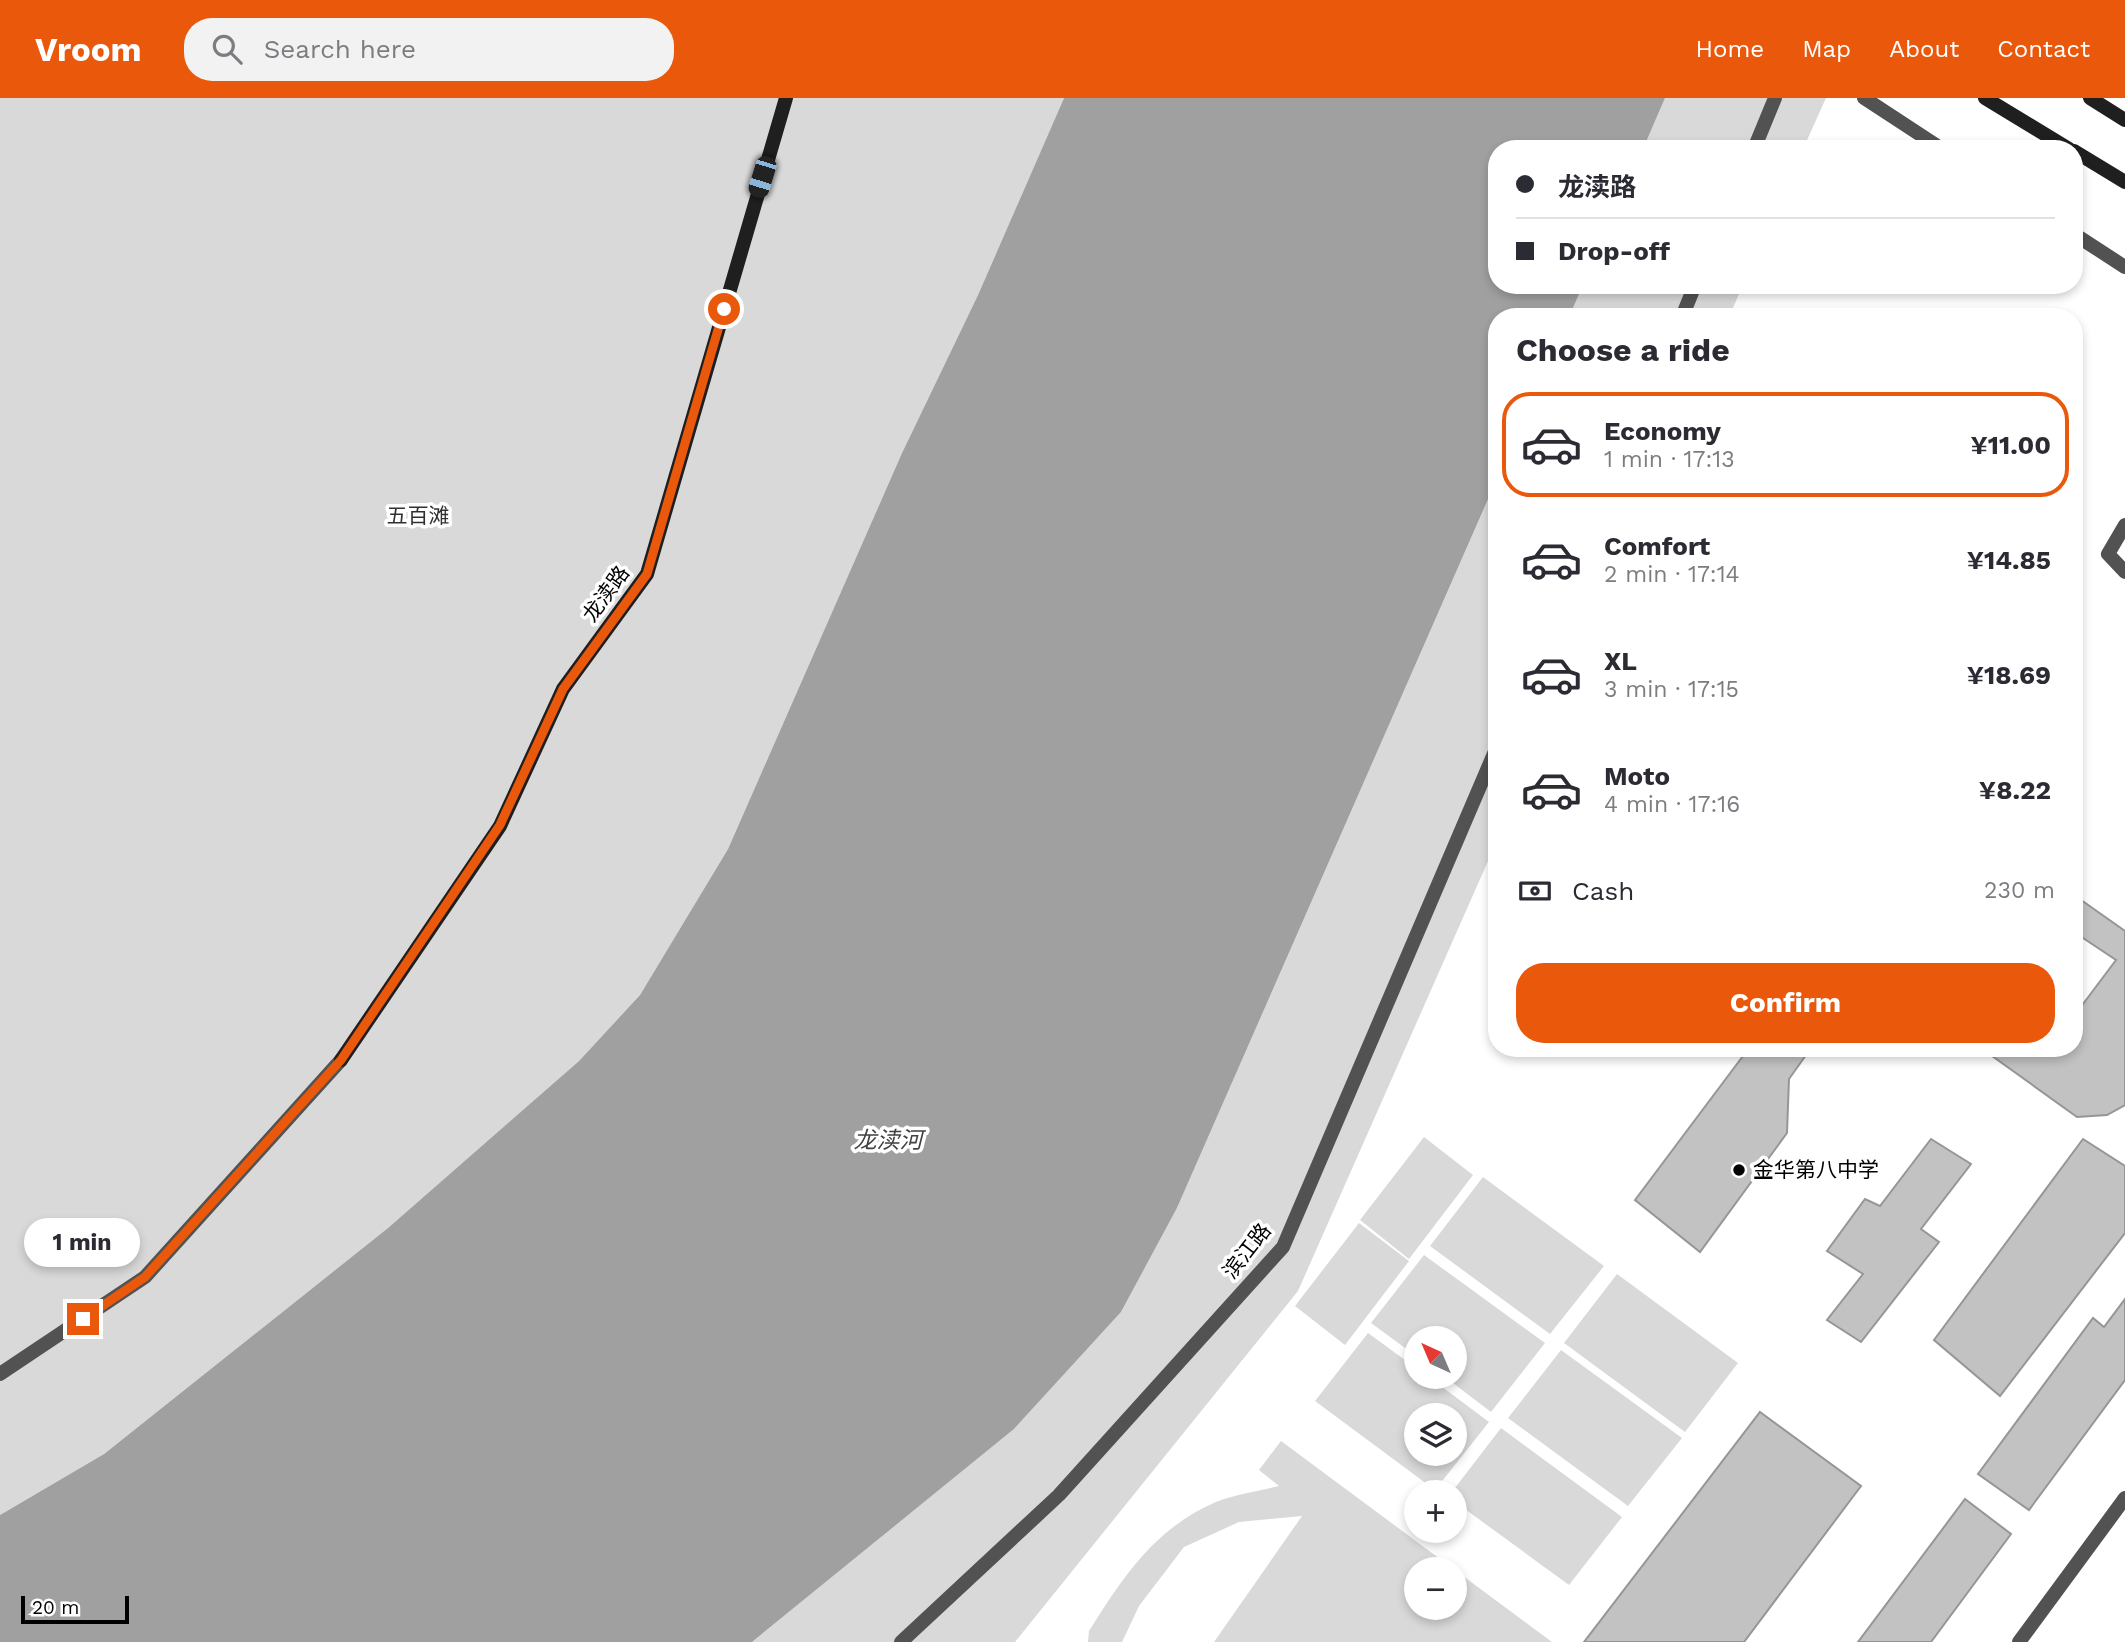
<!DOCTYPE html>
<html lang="en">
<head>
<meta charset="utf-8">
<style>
  body { margin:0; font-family:"Work Sans","Noto Sans SC",sans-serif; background:#f2f2f3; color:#2b2b33; height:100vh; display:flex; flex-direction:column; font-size:26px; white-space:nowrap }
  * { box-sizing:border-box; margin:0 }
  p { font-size:23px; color:#7c7c81 }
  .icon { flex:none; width:38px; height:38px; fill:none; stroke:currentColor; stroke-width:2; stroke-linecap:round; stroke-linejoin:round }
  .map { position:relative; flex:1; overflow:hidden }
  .details { position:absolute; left:1488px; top:210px; width:595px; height:749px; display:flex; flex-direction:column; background:#fff; border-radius:28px; box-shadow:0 4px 10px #0003 }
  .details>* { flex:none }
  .guide { position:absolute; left:1488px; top:42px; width:595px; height:154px; border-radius:28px; box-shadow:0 4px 10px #0003; display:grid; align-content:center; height:154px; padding:0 28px; background:#fff }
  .needle { width:46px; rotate:316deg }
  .controls { position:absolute; left:1404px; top:1228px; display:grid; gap:14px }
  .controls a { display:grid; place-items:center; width:63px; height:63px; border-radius:50%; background:#fff; box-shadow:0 4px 10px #0003; font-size:35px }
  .scale { position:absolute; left:21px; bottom:18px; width:108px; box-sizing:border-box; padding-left:7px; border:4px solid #000; border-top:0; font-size:19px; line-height:24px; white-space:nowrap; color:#000; -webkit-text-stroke:5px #fff; paint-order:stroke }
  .end { position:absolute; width:32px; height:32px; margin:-16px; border:9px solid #ea580c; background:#fff; box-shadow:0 0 0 4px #fff }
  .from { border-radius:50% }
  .bubble { position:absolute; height:49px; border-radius:24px; background:#fff; box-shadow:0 4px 10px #0003; font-size:23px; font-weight:700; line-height:49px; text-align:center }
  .car { position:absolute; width:21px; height:42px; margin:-21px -10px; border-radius:9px; box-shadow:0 0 5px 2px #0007; background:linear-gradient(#222 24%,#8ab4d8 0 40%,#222 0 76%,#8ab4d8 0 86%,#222 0) }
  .guide b { display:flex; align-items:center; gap:24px; height:66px; font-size:26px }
  .guide b+b { border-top:2px solid #e1e1e2 }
  .guide i { width:18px; height:18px; background:#2b2b33 }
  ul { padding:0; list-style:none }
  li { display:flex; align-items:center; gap:21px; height:105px; margin:0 14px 10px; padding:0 14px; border:4px solid transparent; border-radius:28px }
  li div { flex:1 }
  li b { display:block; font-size:26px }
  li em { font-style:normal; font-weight:700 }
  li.on { border-color:#ea580c }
  li>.icon { width:63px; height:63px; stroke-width:1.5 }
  h2 { padding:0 28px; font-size:32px; line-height:84px }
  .pay { display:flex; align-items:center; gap:18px; height:77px; padding:0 28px; font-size:26px }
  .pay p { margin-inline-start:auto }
  .action { display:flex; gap:14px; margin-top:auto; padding:14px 28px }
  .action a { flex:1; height:80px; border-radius:28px; background:#ea580c; color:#fff; font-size:28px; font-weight:700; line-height:80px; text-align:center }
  header { display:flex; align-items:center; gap:42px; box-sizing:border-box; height:98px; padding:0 35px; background:#ea580c; color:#fff }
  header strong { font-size:33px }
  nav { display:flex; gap:38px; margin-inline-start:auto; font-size:24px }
  .search { width:490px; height:63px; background:#f2f2f3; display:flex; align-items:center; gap:18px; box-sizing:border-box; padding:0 24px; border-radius:28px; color:#7c7c81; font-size:26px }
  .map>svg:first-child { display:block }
  .green { fill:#d9d9d9; fill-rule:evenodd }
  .water { fill:#a0a0a0 }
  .building { fill:#c2c2c2; stroke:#969696; stroke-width:2 }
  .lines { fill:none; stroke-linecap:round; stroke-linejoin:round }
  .lane { stroke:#525252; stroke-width:14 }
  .street { stroke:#525252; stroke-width:14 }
  .secondary { stroke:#1f1f1f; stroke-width:14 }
  .route { stroke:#ea580c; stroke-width:9 }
  .poi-dot { fill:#000; stroke:#fff; stroke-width:2.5 }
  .labels { text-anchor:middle; stroke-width:7; stroke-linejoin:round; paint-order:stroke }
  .park-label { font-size:21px; fill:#303030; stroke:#fff }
  .street-label { font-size:21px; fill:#000; stroke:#fff }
  .poi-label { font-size:21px; fill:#000; stroke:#fff; text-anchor:start }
  .water-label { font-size:23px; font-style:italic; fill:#414141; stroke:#fff }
</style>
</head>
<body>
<header>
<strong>Vroom</strong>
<div class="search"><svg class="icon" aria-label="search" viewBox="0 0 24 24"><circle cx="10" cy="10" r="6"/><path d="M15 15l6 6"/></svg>Search here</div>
<nav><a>Home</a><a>Map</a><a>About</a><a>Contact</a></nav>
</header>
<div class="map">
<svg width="2125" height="1544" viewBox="0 0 2125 1544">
  <rect width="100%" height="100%" fill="#fff"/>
  <path class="green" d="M 0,0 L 1064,0 L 978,197 L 902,355 L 728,751 L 640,897 L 579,963 L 388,1130 L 104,1356 L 0,1417 Z
    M 1665,0 L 1826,0 L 1803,51 L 1643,51 Z
    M 1583,187 L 1743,187 L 1729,219 L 1569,219 Z
    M 1496,383 L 1496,745 L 1298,1193 L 1015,1544 L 752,1544 L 1014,1331 L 1121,1214 L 1177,1110 Z
    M 1424,1039 L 1473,1077 L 1409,1161 L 1360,1122 Z
    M 1483,1079 L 1604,1168 L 1550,1236 L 1430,1148 Z
    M 1359,1125 L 1409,1163 L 1345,1247 L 1295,1208 Z
    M 1424,1157 L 1545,1245 L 1491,1314 L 1445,1279 L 1454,1279 L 1454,1241 L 1416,1241 L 1416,1258 L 1371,1225 Z
    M 1617,1176 L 1738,1265 L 1685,1334 L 1564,1245 Z
    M 1368,1235 L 1416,1270 L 1416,1279 L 1429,1279 L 1489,1324 L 1435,1392 L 1315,1303 ZM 1416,1318 L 1454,1318 L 1454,1356 L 1416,1356 Z
    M 1561,1252 L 1682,1340 L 1628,1408 L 1508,1320 Z
    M 1501,1330 L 1622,1419 L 1569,1487 L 1454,1403 L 1454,1395 L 1451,1395 Z
    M 1281,1343 L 1552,1544 L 1214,1544 L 1302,1418 L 1239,1424 L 1184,1449 L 1139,1508 L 1122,1544 L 1088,1544 L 1089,1533 C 1124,1478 1154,1431 1216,1404 C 1236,1396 1259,1393 1279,1388 L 1259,1372 ZM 1416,1472 L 1454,1472 L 1454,1510 L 1416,1510 Z"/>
  <path class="water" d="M 1064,0 L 1665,0 L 1643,51 L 1496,51 L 1496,187 L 1583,187 L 1569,219 L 1496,219 L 1496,383 L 1177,1110 L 1121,1214 L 1014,1331 L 752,1544 L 0,1544 L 0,1417 L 104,1356 L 388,1130 L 579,963 L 640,897 L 728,751 L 902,355 L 978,197 Z"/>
  <path class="building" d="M 2074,797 L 2125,833 L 2125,1007 L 2107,1017 L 2077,1019 L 1981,950 L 2074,950 L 2074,918 L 2116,862 L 2074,834 Z
    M 1749,950 L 1811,950 L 1789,981 L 1787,1035 L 1700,1154 L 1635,1102 Z
    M 1931,1041 L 1971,1066 L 1921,1131 L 1939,1144 L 1861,1244 L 1827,1222 L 1863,1176 L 1827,1153 L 1865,1101 L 1880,1108 Z
    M 2083,1041 L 2125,1068 L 2125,1135 L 2000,1298 L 1934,1242 Z
    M 2125,1201 L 2125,1282 L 2029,1412 L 1978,1376 L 2093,1220 L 2104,1229 Z
    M 1760,1314 L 1861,1388 L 1744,1544 L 1584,1544 Z
    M 1965,1401 L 2011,1436 L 1931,1544 L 1858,1544 Z"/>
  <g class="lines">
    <path class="lane" d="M 1864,0 L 1942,51
      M 2074,136 L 2125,169
      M 2125,427 L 2108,456 L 2125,474
      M 2019,1544 L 2125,1400"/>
    <path class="street" d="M 1754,51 L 1775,0
      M 1682,219 L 1695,187
      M 0,1276 L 145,1179 L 341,962
      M 901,1544 L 1059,1397 L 1283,1149 L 1496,651"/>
    <path class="secondary" d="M 1985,0 L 2069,51
      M 2090,0 L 2125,22
      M 2074,53 L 2125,84
      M 341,962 L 500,728 L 563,591 L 647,476 L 786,0"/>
  </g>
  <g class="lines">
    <path class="route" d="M 83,1221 L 145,1179 L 341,962 L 500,727 L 563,591 L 647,476 L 724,211"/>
  </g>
  <circle class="poi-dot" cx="1739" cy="1072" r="7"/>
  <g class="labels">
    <g class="park-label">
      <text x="418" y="425">五百滩</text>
    </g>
    <g class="street-label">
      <text transform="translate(606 496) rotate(-54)" y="7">龙渎路</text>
      <text transform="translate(1247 1153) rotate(-52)" y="7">滨江路</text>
    </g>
    <g class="poi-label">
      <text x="1753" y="1079">金华第八中学</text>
    </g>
    <g class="water-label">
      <text x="888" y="1050">龙渎河</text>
    </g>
  </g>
</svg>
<div class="controls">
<a><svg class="needle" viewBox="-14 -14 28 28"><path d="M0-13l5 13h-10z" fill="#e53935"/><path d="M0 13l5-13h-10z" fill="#7c7c81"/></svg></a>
<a><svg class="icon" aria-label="layers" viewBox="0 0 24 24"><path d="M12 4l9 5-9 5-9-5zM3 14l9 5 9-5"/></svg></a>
<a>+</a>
<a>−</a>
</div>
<div class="scale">20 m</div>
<i class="end from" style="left:724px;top:211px"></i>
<i class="end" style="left:83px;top:1221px"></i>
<div class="bubble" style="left:24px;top:1120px;width:116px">1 min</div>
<i class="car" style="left:762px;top:79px;rotate:197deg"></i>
<div class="guide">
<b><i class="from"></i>龙渎路</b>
<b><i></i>Drop-off</b>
</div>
<section class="details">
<h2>Choose a ride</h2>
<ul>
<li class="on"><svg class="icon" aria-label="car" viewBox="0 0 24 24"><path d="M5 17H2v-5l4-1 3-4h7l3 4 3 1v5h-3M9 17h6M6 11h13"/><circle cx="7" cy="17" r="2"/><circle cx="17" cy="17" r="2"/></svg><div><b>Economy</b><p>1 min · 17:13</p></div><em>¥11.00</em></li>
<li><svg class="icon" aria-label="car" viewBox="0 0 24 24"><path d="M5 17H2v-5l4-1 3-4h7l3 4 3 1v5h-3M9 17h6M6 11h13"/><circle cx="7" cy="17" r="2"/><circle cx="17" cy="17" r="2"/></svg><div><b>Comfort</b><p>2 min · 17:14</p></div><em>¥14.85</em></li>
<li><svg class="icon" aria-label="car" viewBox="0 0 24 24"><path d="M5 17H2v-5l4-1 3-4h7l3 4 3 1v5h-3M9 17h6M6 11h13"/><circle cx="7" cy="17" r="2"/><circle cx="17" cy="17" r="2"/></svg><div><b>XL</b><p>3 min · 17:15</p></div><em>¥18.69</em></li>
<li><svg class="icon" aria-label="car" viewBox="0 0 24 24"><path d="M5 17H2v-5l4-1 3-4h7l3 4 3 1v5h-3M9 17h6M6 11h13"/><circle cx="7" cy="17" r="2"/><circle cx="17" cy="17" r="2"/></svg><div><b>Moto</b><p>4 min · 17:16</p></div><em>¥8.22</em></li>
</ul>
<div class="pay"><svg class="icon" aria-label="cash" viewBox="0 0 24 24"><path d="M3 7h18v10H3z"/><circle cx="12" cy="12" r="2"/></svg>Cash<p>230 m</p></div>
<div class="action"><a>Confirm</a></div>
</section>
</div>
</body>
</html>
